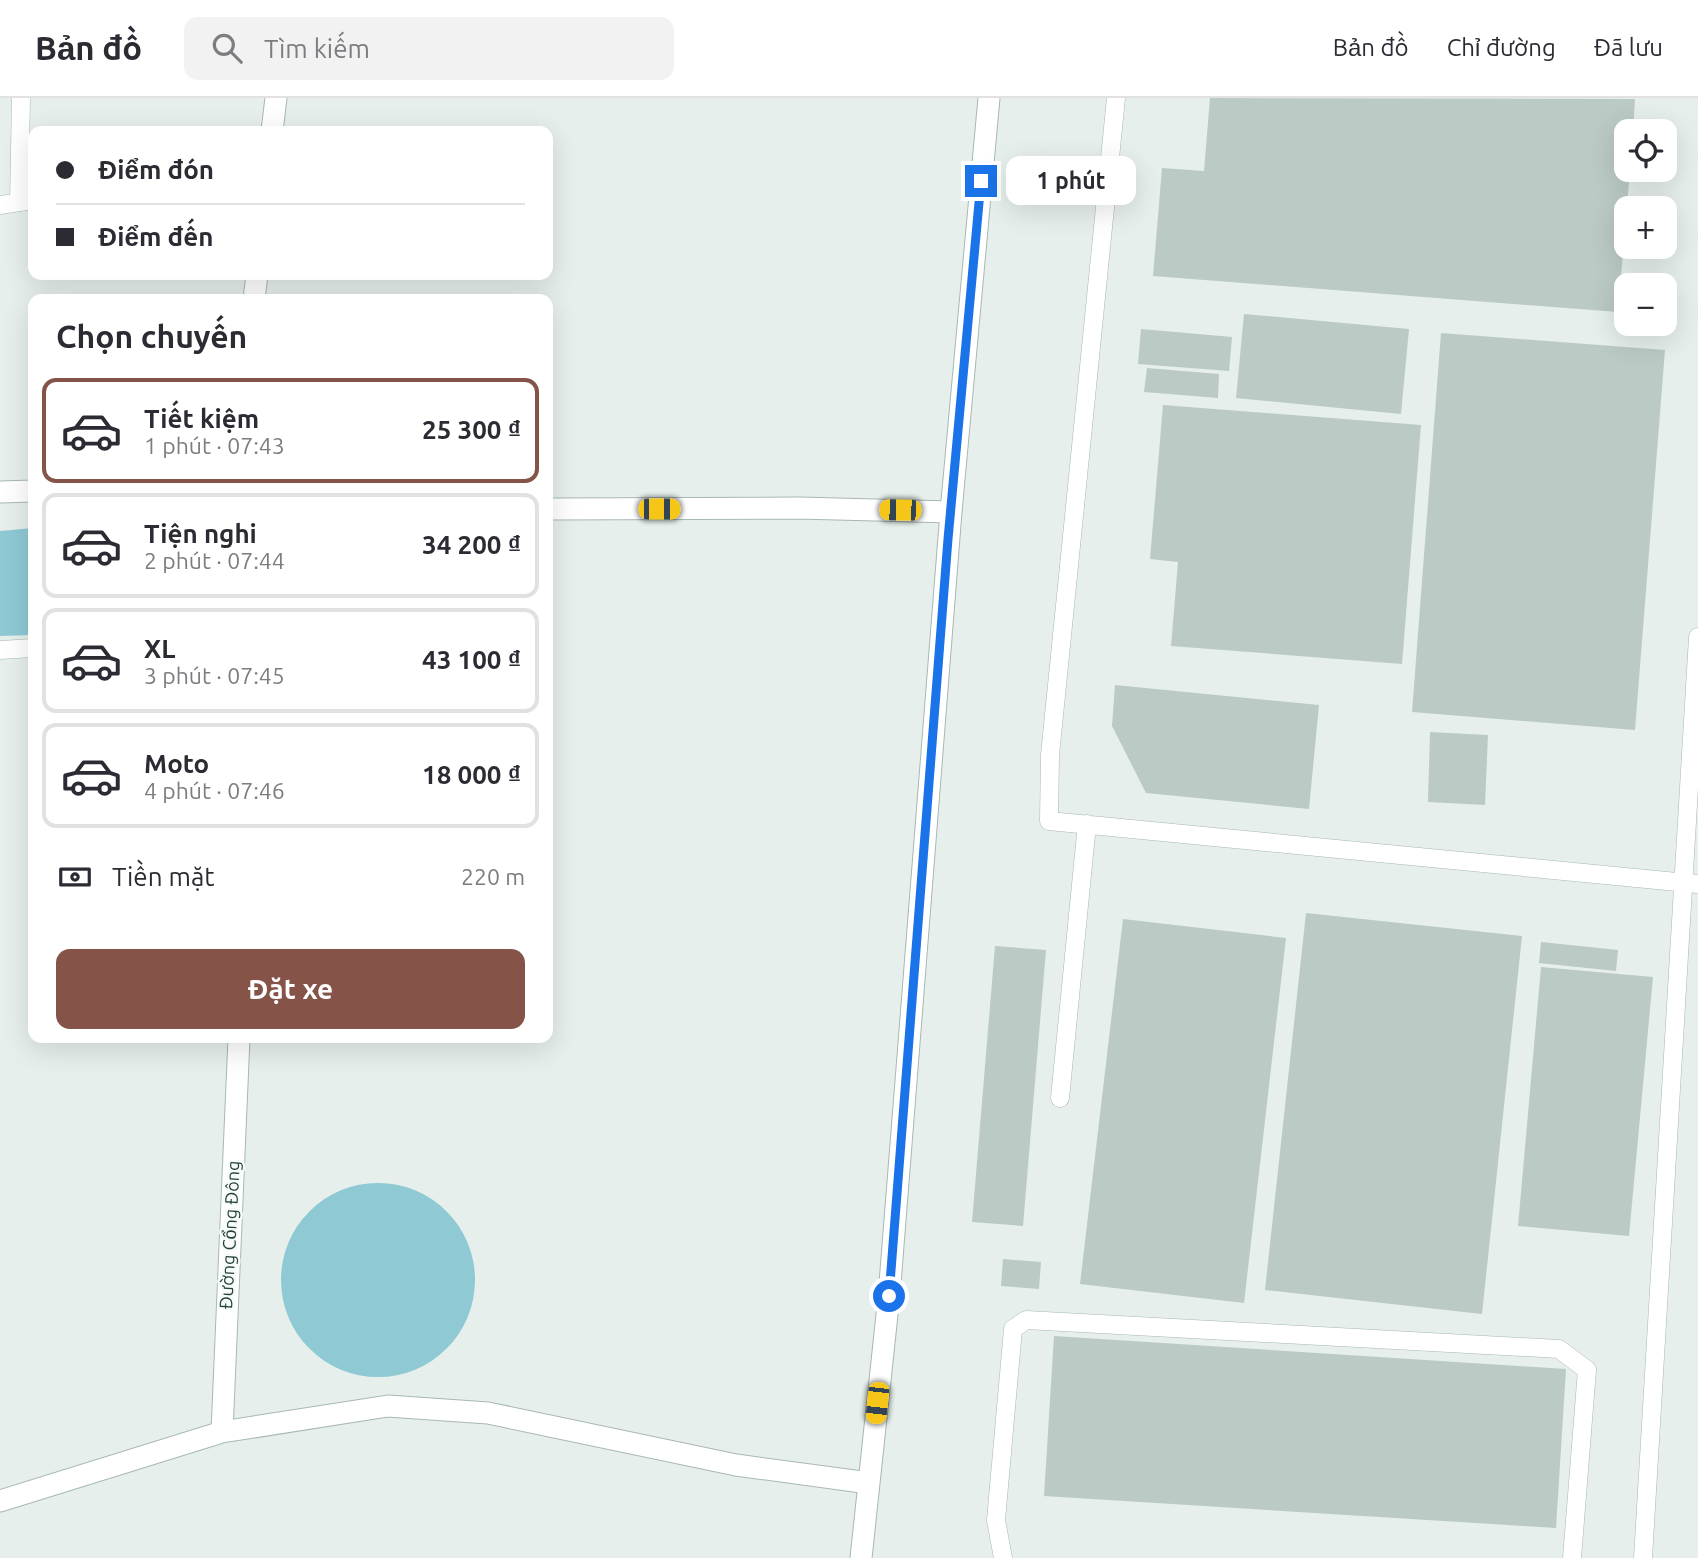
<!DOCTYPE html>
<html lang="vi">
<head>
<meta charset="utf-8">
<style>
  body { margin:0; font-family:Ubuntu,sans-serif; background:#f2f2f3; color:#2b2b33; height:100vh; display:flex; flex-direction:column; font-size:26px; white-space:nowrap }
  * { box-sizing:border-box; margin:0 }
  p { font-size:23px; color:#7c7c81 }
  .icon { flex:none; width:38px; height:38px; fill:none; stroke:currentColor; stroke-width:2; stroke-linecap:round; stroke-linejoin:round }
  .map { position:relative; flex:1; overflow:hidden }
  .panel { position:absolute; left:28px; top:196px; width:525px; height:749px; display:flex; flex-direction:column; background:#fff; border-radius:14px; box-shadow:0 7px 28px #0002 }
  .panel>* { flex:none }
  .top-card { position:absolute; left:28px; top:28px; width:525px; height:154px; border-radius:14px; box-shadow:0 7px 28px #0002; display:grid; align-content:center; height:154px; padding:0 28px; background:#fff }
  .buttons { position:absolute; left:1614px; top:21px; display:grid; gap:14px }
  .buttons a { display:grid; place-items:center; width:63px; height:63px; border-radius:14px; background:#fff; box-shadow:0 7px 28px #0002; font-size:35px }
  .end { position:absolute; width:32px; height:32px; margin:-16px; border:9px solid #1a73e8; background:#fff; box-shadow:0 0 0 4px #fff }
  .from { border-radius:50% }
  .bubble { position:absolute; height:49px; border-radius:14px; background:#fff; box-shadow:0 7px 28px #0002; font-size:23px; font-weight:700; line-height:49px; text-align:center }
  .car { position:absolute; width:21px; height:42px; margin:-21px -10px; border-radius:9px; box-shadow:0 0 5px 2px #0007; background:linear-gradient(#f5c518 24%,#345 0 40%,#f5c518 0 76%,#345 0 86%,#f5c518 0) }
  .top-card b { display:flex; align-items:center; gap:24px; height:66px; font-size:26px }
  .top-card b+b { border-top:2px solid #e1e1e2 }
  .top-card i { width:18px; height:18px; background:#2b2b33 }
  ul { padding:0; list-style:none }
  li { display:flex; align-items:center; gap:21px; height:105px; margin:0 14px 10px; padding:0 14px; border:4px solid #e1e1e2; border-radius:14px }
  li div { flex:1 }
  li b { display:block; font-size:26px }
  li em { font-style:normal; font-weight:700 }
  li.on { border-color:#855347 }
  li>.icon { width:63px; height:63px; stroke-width:1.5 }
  h2 { padding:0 28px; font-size:32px; line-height:84px }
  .pay { display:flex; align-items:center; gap:18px; height:77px; padding:0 28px; font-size:26px }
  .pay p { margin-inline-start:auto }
  .primary-button { display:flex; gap:14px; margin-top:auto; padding:14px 28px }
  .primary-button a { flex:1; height:80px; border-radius:14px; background:#855347; color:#fff; font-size:28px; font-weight:700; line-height:80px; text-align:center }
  header { display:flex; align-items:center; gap:42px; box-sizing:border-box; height:98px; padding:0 35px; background:#fff; border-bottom:2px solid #e1e1e2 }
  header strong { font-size:33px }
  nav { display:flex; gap:38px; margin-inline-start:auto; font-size:24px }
  .search { width:490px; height:63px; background:#f2f2f3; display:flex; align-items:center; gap:18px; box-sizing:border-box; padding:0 24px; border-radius:14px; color:#7c7c81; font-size:26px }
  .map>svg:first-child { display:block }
  .water { fill:#8ec9d4 }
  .building { fill:#bbcac4 }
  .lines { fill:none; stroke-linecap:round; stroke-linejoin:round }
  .service-casing { stroke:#a8b8b2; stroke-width:19 }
  .minor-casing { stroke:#a8b8b2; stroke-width:23 }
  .service { stroke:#fff; stroke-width:18 }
  .minor { stroke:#fff; stroke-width:21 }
  .route { stroke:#1a73e8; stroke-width:9 }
  .labels { text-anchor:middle; stroke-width:5; stroke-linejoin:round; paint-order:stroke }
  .street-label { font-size:18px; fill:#24423a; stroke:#f7fbf9 }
</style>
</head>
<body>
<header>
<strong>Bản đồ</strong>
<div class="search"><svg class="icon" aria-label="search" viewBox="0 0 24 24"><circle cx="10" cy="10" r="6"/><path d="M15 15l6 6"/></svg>Tìm kiếm</div>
<nav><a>Bản đồ</a><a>Chỉ đường</a><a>Đã lưu</a></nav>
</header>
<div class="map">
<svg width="1698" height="1460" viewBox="0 0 1698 1460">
  <rect width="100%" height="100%" fill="#e6efeb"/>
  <path class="water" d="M 33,430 L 33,537 L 0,538 L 0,433 Z
    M281 1182a97 97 0 1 1 194 0a97 97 0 1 1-194 0Z"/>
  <path class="building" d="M 1210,0 L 1635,1 L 1633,33 L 1626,33 L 1626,72 L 1630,72 L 1618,214 L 1153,178 L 1162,70 L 1204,73 Z
    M 1244,216 L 1409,231 L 1401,316 L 1236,300 Z
    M 1141,231 L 1232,239 L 1229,273 L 1138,266 Z
    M 1441,235 L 1665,252 L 1635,632 L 1412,614 Z
    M 1147,270 L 1219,276 L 1218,300 L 1144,294 Z
    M 1163,307 L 1421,327 L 1402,566 L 1171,548 L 1178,464 L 1150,461 Z
    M 1115,587 L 1319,607 L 1309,711 L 1146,695 L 1112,628 Z
    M 1430,634 L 1488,637 L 1485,707 L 1428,704 Z
    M 1306,815 L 1522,838 L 1482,1216 L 1265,1192 Z
    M 1123,821 L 1286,840 L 1244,1205 L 1080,1186 Z
    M 1541,844 L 1618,852 L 1616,873 L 1539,865 Z
    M 995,848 L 1046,852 L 1023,1128 L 972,1124 Z
    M 1541,869 L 1653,879 L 1629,1138 L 1518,1128 Z
    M 1003,1161 L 1041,1164 L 1039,1191 L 1001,1188 Z
    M 1054,1238 L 1566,1271 L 1556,1430 L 1044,1398 Z"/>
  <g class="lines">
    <g class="service-casing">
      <path id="service" d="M 1116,0 L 1050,657 L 1049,723 L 1698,786
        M 19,104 L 21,0
        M 0,107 L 33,102
        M 0,552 L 33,550
        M 1060,1000 L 1087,726
        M 1003,1460 L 996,1422 L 1013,1231 L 1026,1222 L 1559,1251 L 1587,1272 L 1572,1460
        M 1643,1460 L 1698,539"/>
    </g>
    <g class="minor-casing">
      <path id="minor" d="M 272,33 L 276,0
        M 254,201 L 257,177
        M 0,394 L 33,393
        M 548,411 L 799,410 L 951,414
        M 222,1334 L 239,940
        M 0,1403 L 222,1334 L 388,1308 L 488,1315 L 736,1367 L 869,1385
        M 861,1460 L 889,1198 L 951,414 L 989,0"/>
    </g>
    <use href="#service" class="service"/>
    <use href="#minor" class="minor"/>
  </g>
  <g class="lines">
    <path class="route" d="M 889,1198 L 948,441 L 981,83"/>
  </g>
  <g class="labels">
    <g class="street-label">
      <text transform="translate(230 1137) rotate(-87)" y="6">Đường Cổng Đông</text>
    </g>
  </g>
</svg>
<div class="buttons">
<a><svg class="icon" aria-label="locate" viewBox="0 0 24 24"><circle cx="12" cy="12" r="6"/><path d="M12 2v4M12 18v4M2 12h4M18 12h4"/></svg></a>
<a>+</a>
<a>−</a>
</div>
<i class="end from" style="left:889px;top:1198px"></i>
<i class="end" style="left:981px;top:83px"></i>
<div class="bubble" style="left:1006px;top:58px;width:130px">1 phút</div>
<i class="car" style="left:659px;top:411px;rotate:90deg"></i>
<i class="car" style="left:900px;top:412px;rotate:271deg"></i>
<i class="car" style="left:877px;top:1305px;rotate:186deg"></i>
<div class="top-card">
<b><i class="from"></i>Điểm đón</b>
<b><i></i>Điểm đến</b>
</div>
<section class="panel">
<h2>Chọn chuyến</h2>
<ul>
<li class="on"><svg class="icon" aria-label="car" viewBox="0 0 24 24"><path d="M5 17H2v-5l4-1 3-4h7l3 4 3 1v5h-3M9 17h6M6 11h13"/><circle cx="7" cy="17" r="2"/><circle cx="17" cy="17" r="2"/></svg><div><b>Tiết kiệm</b><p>1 phút · 07:43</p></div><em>25 300 ₫</em></li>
<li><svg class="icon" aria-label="car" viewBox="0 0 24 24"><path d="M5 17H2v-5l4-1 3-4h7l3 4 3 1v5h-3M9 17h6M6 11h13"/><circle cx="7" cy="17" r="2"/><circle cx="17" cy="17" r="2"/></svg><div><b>Tiện nghi</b><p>2 phút · 07:44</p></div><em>34 200 ₫</em></li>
<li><svg class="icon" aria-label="car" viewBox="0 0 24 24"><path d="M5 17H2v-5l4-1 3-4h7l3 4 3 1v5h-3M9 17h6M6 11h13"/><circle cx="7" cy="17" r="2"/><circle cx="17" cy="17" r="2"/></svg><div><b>XL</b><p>3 phút · 07:45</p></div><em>43 100 ₫</em></li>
<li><svg class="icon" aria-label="car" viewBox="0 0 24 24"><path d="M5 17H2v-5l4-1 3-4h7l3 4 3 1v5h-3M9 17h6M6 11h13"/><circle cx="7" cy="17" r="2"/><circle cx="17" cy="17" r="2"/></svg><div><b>Moto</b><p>4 phút · 07:46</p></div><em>18 000 ₫</em></li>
</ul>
<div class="pay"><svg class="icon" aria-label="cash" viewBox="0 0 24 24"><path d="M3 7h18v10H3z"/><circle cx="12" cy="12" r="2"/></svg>Tiền mặt<p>220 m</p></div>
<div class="primary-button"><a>Đặt xe</a></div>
</section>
</div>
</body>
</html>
